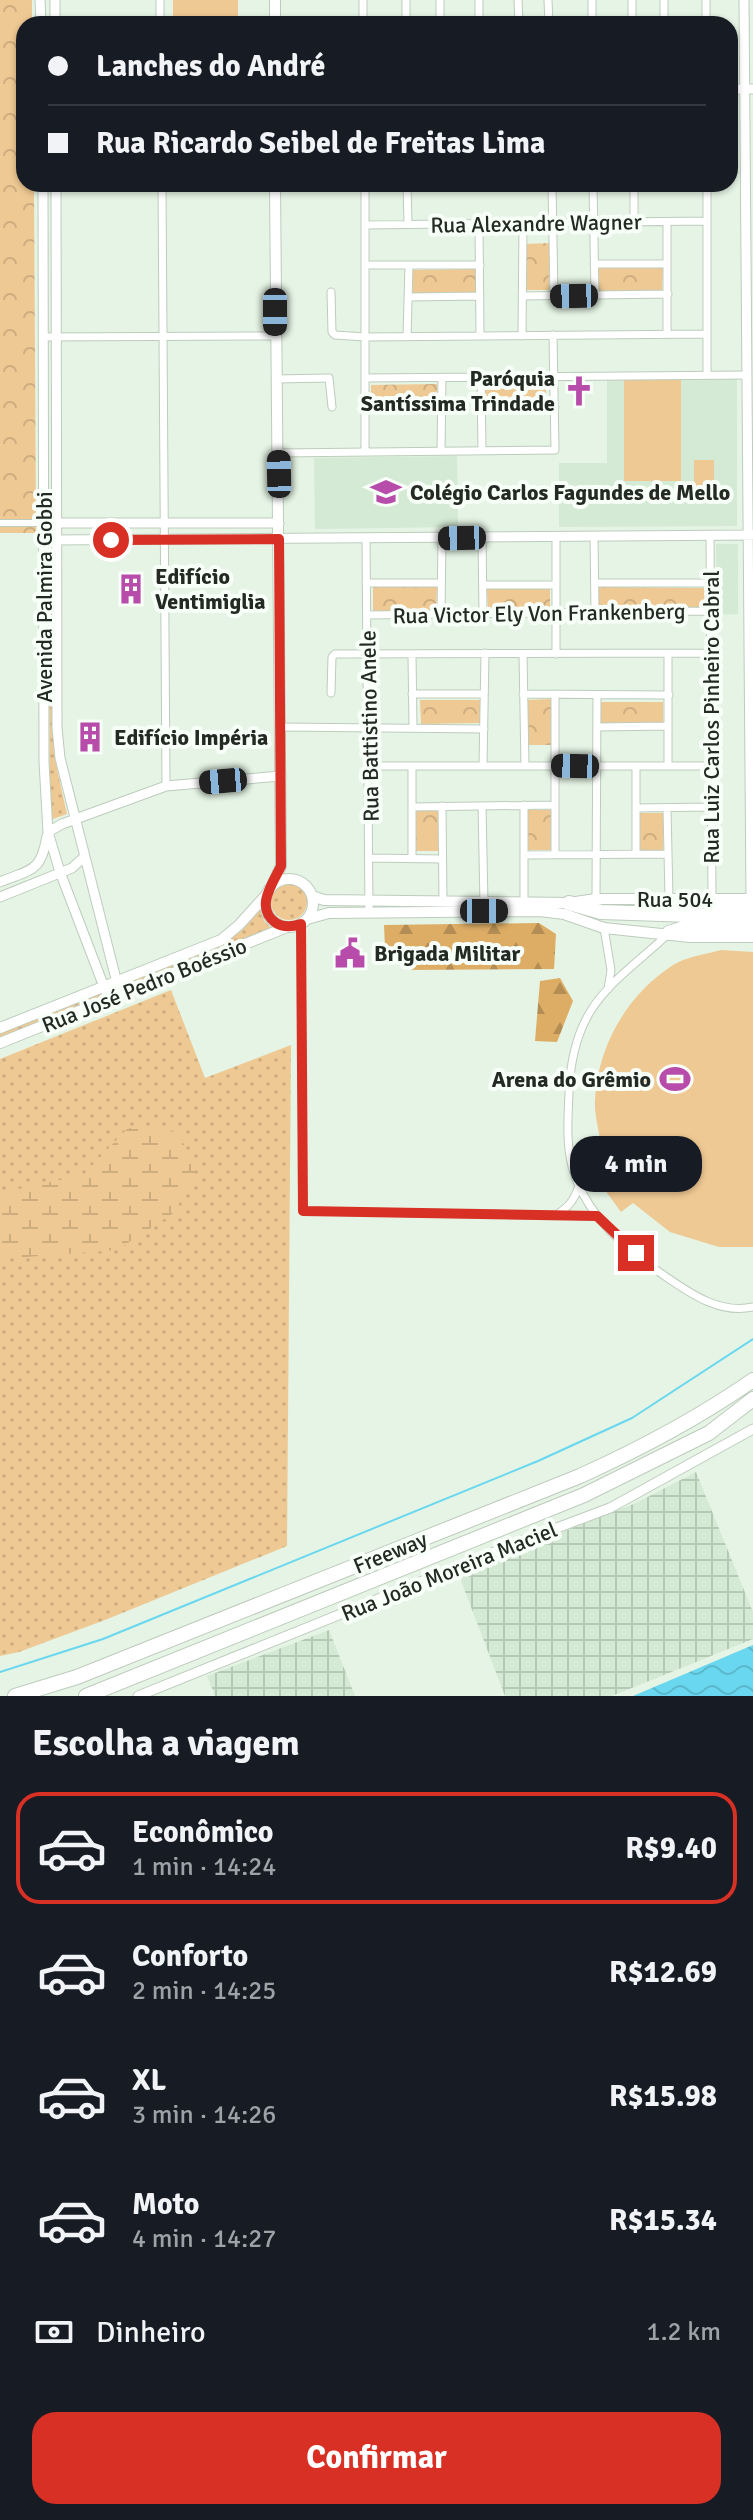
<!DOCTYPE html>
<html lang="pt">
<head>
<meta charset="utf-8">
<style>
  body { margin:0; font-family:Signika,sans-serif; background:#20242c; color:#f1f3f6; height:100vh; display:flex; flex-direction:column; font-size:30px; white-space:nowrap }
  * { box-sizing:border-box; margin:0 }
  p { font-size:26px; color:#9ea1a6 }
  .icon { flex:none; width:44px; height:44px; fill:none; stroke:currentColor; stroke-width:2; stroke-linecap:round; stroke-linejoin:round }
  .map { position:relative; height:1696px; overflow:hidden }
  .drawer { display:flex; flex-direction:column; background:#171b24; flex:1 }
  .drawer>* { flex:none }
  .top-card { position:absolute; left:16px; top:16px; width:722px; height:176px; border-radius:24px; box-shadow:0 2px 6px #0004; display:grid; align-content:center; height:176px; padding:0 32px; background:#171b24 }
  .end { position:absolute; width:36px; height:36px; margin:-18px; border:10px solid #d93025; background:#fff; box-shadow:0 0 0 4px #fff }
  .from { border-radius:50% }
  .bubble { position:absolute; height:56px; border-radius:24px; background:#171b24; box-shadow:0 2px 6px #0004; font-size:26px; font-weight:700; line-height:56px; text-align:center }
  .car { position:absolute; width:24px; height:48px; margin:-24px -12px; border-radius:10px; box-shadow:0 0 6px 2px #0007; background:linear-gradient(#222 24%,#8ab4d8 0 40%,#222 0 76%,#8ab4d8 0 86%,#222 0) }
  .top-card b { display:flex; align-items:center; gap:28px; height:76px; font-size:30px }
  .top-card b+b { border-top:2px solid #363941 }
  .top-card i { width:20px; height:20px; background:#f1f3f6 }
  ul { padding:0; list-style:none }
  li { display:flex; align-items:center; gap:24px; height:112px; margin:0 16px 12px; padding:0 16px; border:4px solid transparent; border-radius:24px }
  li div { flex:1 }
  li b { display:block; font-size:30px }
  li em { font-style:normal; font-weight:700 }
  li.active { border-color:#d93025 }
  li>.icon { width:72px; height:72px; stroke-width:1.5 }
  h2 { padding:0 32px; font-size:36px; line-height:96px }
  .pay { display:flex; align-items:center; gap:20px; height:88px; padding:0 32px; font-size:30px }
  .pay p { margin-inline-start:auto }
  .action { display:flex; gap:16px; margin-top:auto; padding:16px 32px }
  .action a { flex:1; height:92px; border-radius:24px; background:#d93025; color:#fff; font-size:32px; font-weight:700; line-height:92px; text-align:center }
  .map>svg:first-child { display:block }
  .built { fill:#d4ead4 }
  .industrial { fill:url(#industrial-grid) }
  .grass { fill:url(#grass-dots) }
  .forest { fill:url(#forest-firs) }
  .wetland { fill:url(#wetland-marsh) }
  .park { fill:url(#park-crowns) }
  .garden { fill:#efc993 }
  .water { fill:url(#water-waves) }
  .lines { fill:none; stroke-linecap:round; stroke-linejoin:round }
  .stream { stroke:#69d7ef; stroke-width:2 }
  .pedestrian-casing { stroke:#bdccbd; stroke-width:8 }
  .minor-casing { stroke:#bdccbd; stroke-width:9 }
  .tertiary-casing { stroke:#bdccbd; stroke-width:11 }
  .secondary-casing { stroke:#bdccbd; stroke-width:12 }
  .motorway-casing { stroke:#bdccbd; stroke-width:16 }
  .pedestrian { stroke:#fff; stroke-width:6 }
  .minor { stroke:#fff; stroke-width:7 }
  .tertiary { stroke:#fff; stroke-width:9 }
  .secondary { stroke:#fff; stroke-width:10 }
  .motorway { stroke:#fff; stroke-width:14 }
  .route { stroke:#d93025; stroke-width:10 }
  .labels { text-anchor:middle; stroke-width:8; stroke-linejoin:round; paint-order:stroke }
  .street-label { font-size:22px; fill:#242924; stroke:#f8fef8 }
  .poi-label { font-size:22px; font-weight:bold; fill:#242924; stroke:#f8fef8; text-anchor:start }
</style>
</head>
<body>
<div class="map">
<svg width="753" height="1696" viewBox="0 0 753 1696">
  <defs>
    <pattern id="industrial-grid" width="8" height="8" patternUnits="userSpaceOnUse" patternTransform="scale(2)"><rect width="8" height="8" fill="#d4ead4"/><path d="M0 4h8M4 0v8" fill="none" stroke="#b6c9b6"/></pattern>
    <pattern id="grass-dots" width="8" height="8" patternUnits="userSpaceOnUse" patternTransform="scale(2)"><rect width="8" height="8" fill="#efc993"/><path d="M2 2h.1M6 6h.1" fill="none" stroke="#cdad7f" stroke-width="1.8" stroke-linecap="round"/></pattern>
    <pattern id="forest-firs" width="22" height="20" patternUnits="userSpaceOnUse" patternTransform="scale(2)"><rect width="22" height="20" fill="#ddad65"/><path d="M5 1l3.5 6h-7zM16 11l3.5 6h-7z" fill="#b38d53"/></pattern>
    <pattern id="wetland-marsh" width="20" height="14" patternUnits="userSpaceOnUse" patternTransform="scale(2)"><rect width="20" height="14" fill="#efc993"/><path d="M1 5h8M5 5V1M11 12h8M15 12V8" fill="none" stroke="#cdad7f"/></pattern>
    <pattern id="park-crowns" width="20" height="18" patternUnits="userSpaceOnUse" patternTransform="scale(2)"><rect width="20" height="18" fill="#efc993"/><path d="M2 6a3 3 0 1 1 6 0M12 15a3 3 0 1 1 6 0" fill="none" stroke="#cdad7f"/></pattern>
    <pattern id="water-waves" width="16" height="10" patternUnits="userSpaceOnUse" patternTransform="scale(2)"><rect width="16" height="10" fill="#69d7ef"/><path d="M0 5q4-4 8 0t8 0" fill="none" stroke="#5bb9cd"/></pattern>
  </defs>
  <rect width="100%" height="100%" fill="#e5f4e4"/>
  <path class="built" d="M 737,378 L 737,526 L 559,527 L 559,463 L 607,463 L 607,379 Z
    M 457,456 L 458,527 L 315,529 L 314,458 Z
    M 716,544 L 738,544 L 738,614 L 716,615 Z"/>
  <path class="industrial" d="M 696,1472 L 753,1612 L 753,1639 L 612,1696 L 505,1696 L 458,1573 L 636,1503 Z
    M 329,1630 L 355,1696 L 215,1696 L 207,1676 Z"/>
  <path class="grass" d="M 53,544 L 53,730 L 55,760 L 67,814 L 50,820 L 48,545 Z
    M271 902a18 18 0 1 1 36 0a18 18 0 1 1-36 0Z
    M 260,908 L 264,921 L 274,931 L 0,1040 L 0,1032 L 227,941 L 242,930 Z
    M 171,990 L 205,1078 L 291,1045 L 287,1546 L 105,1620 L 19,1652 L 0,1656 L 0,1059 Z"/>
  <path class="forest" d="M 539,923 L 556,934 L 554,969 L 406,970 L 405,958 L 399,952 L 385,948 L 384,925 Z
    M 560,978 L 573,1001 L 557,1042 L 535,1041 L 540,981 Z"/>
  <path class="wetland" d="M 128,1128 L 178,1132 L 196,1169 L 175,1212 L 117,1250 L 0,1259 L 0,1193 L 83,1175 Z"/>
  <path class="park" d="M 0,0 L 32,0 L 32,24 L 24,24 L 24,184 L 34,184 L 36,533 L 0,533 Z
    M 549,243 L 549,290 L 525,290 L 525,244 Z
    M 598,267 L 663,267 L 662,291 L 598,291 Z
    M 477,269 L 477,293 L 413,294 L 412,270 Z
    M 484,381 L 546,381 L 546,404 L 485,405 Z
    M 437,384 L 437,407 L 371,408 L 371,385 Z
    M 373,587 L 437,587 L 436,611 L 373,611 Z
    M 598,587 L 705,588 L 704,608 L 598,607 Z
    M 550,588 L 550,609 L 488,610 L 487,589 Z
    M 551,699 L 551,745 L 527,745 L 527,700 Z
    M 420,700 L 480,700 L 480,723 L 421,724 Z
    M 600,702 L 663,702 L 663,722 L 600,723 Z
    M 415,810 L 438,810 L 438,851 L 415,851 Z
    M 528,810 L 551,810 L 551,850 L 528,850 Z
    M 640,813 L 664,813 L 663,853 L 640,852 Z"/>
  <path class="garden" d="M 173,0 L 238,0 L 238,24 L 173,24 Z
    M 624,379 L 681,379 L 681,481 L 624,481 Z
    M 694,460 L 714,460 L 714,493 L 694,493 Z
    M 721,950 L 753,952 L 753,1247 L 719,1247 L 670,1232 L 633,1203 L 621,1212 L 602,1186 L 589,1156 L 602,1150 C 600,1134 594,1116 595,1100 C 598,1045 627,995 673,965 C 686,957 706,954 721,950 Z"/>
  <path class="water" d="M 753,1645 L 753,1696 L 633,1696 Z"/>
  <g class="lines">
    <path class="stream" d="M 0,1672 L 103,1639 L 538,1461 L 632,1418 L 753,1339"/>
    <g class="pedestrian-casing">
      <path id="pedestrian" d="M 0,523 L 44,523"/>
    </g>
    <g class="minor-casing">
      <path id="minor" d="M 160,0 L 160,24
        M 363,0 L 363,24
        M 406,0 L 406,24
        M 518,0 L 519,24
        M 548,0 L 549,24
        M 592,0 L 592,24
        M 664,0 L 664,24
        M 706,0 L 706,24
        M 440,24 L 440,0
        M 479,24 L 479,0
        M 632,24 L 632,0
        M 162,184 L 166,786
        M 407,184 L 408,224
        M 552,184 L 554,296
        M 593,184 L 595,295
        M 707,184 L 707,375
        M 634,222 L 634,184
        M 667,222 L 667,334
        M 479,224 L 480,336
        M 365,225 L 707,221
        M 594,264 L 667,264
        M 365,265 L 480,265
        M 331,292 L 332,332 L 335,335 L 365,337 L 707,334
        M 522,296 L 668,294
        M 409,297 L 480,296
        M 522,336 L 523,223
        M 43,337 L 275,336
        M 407,337 L 409,265
        M 481,377 L 482,451
        M 365,378 L 747,375
        M 276,379 L 329,378 L 332,407
        M 365,407 L 442,408
        M 482,409 L 555,407
        M 441,451 L 442,378
        M 365,452 L 365,184
        M 278,453 L 555,450 L 553,335
        M 710,535 L 712,899
        M 594,536 L 595,612
        M 482,537 L 483,613
        M 556,537 L 556,654
        M 366,539 L 369,913
        M 366,583 L 441,583
        M 595,583 L 710,583
        M 483,585 L 556,585
        M 441,614 L 442,538
        M 367,615 L 710,611
        M 412,654 L 413,728
        M 523,654 L 525,766
        M 331,693 L 332,657 L 335,654 L 710,653
        M 412,694 L 484,694
        M 523,694 L 669,695
        M 281,727 L 484,729
        M 598,727 L 668,726
        M 369,766 L 711,766
        M 412,766 L 412,859
        M 483,766 L 485,653
        M 636,766 L 636,854
        M 668,766 L 668,653
        M 442,806 L 443,902
        M 482,806 L 484,904
        M 412,807 L 554,805
        M 636,808 L 711,807
        M 667,808 L 669,899
        M 525,855 L 668,854
        M 555,855 L 555,694
        M 370,858 L 442,859
        M 596,899 L 597,695
        M 524,903 L 524,805
        M 301,924 L 303,1211 L 597,1216
        M 604,928 L 611,970 L 608,989
        M 667,935 C 642,959 608,982 590,1012 C 575,1037 570,1065 569,1093 C 568,1117 566,1143 572,1166 C 583,1211 623,1247 659,1272 C 687,1291 718,1315 753,1307
        M 556,1215 C 569,1207 574,1200 579,1186"/>
    </g>
    <g class="tertiary-casing">
      <path id="tertiary" d="M 40,0 L 41,24
        M 55,0 L 55,24
        M 744,0 L 751,899
        M 730,89 L 753,89
        M 43,184 L 44,762 L 48,832 L 60,872 L 109,1000
        M 56,184 L 57,728 L 60,758 L 120,995
        M 50,523 L 279,523
        M 52,540 L 753,535
        M 48,832 L 62,824 L 166,786 L 281,776
        M 0,882 C 32,869 41,872 47,836
        M 0,897 L 72,868 L 84,857
        M 138,1696 L 514,1544 L 610,1508 L 753,1429"/>
    </g>
    <g class="secondary-casing">
      <path id="secondary" d="M 275,24 L 275,0
        M265 903a24 24 0 1 1 48 0a24 24 0 1 1-48 0Z
        M 271,888 L 281,866 L 275,184
        M 312,896 L 324,900 L 569,903 L 596,899 L 753,899
        M 714,909 L 753,909
        M 307,919 L 329,913 L 540,911 L 564,914 L 604,928 L 690,937 L 753,937
        M 0,1028 L 221,940 L 239,925 L 267,894
        M 0,1043 L 287,927"/>
    </g>
    <g class="motorway-casing">
      <path id="motorway" d="M 569,903 L 601,912 L 753,917
        M 669,933 L 687,927 L 753,928
        M 15,1696 L 77,1677 L 580,1476 C 642,1448 697,1419 753,1380
        M 86,1696 L 584,1495 L 709,1433 L 753,1399"/>
    </g>
    <use href="#pedestrian" class="pedestrian"/>
    <use href="#minor" class="minor"/>
    <use href="#tertiary" class="tertiary"/>
    <use href="#secondary" class="secondary"/>
    <use href="#motorway" class="motorway"/>
  </g>
  <g class="lines">
    <path class="route" d="M 111,540 L 279,539 L 281,866 C 273,883 254,908 276,923 C 284,928 292,927 301,924 L 303,1211 L 597,1216 L 636,1253"/>
  </g>
  <defs>
    <g id="church-bare" transform="scale(2.4)"><path d="M-1.2-6h2.4v3.5h3.3v2.4h-3.3V6h-2.4V-.1h-3.3v-2.4h3.3Z" fill="#b84cab" stroke="#f8fef8" stroke-width="2.5" paint-order="stroke"/></g>
    <g id="school-bare" transform="scale(2.4)"><path d="M0-5L7-2L0 1L-7-2ZM-4 1L0 2.5L4 1V4Q0 6-4 4Z" fill="#b84cab" stroke="#f8fef8" stroke-width="2.5" paint-order="stroke"/></g>
    <g id="building-bare" transform="scale(2.4)"><path d="M-4-6H4V6H1V3H-1V6H-4ZM-2.5-4.3h1.7v1.8h-1.7ZM.8-4.3h1.7v1.8H.8ZM-2.5-1h1.7V.8h-1.7ZM.8-1h1.7V.8H.8Z" fill="#b84cab" stroke="#f8fef8" stroke-width="2.5" paint-order="stroke"/></g>
    <g id="civic-bare" transform="scale(2.4)"><path d="M-.6-6.5H3V-4.5H.6V-3L4-1V1h2V6H-6V1h2V-1L-.6-3ZM-1.2 2.5V6h2.4V2.5Z" fill="#b84cab" stroke="#f8fef8" stroke-width="2.5" paint-order="stroke"/></g>
    <g id="stadium-bare" transform="scale(2.4)"><path d="M0-5a6.5 5 0 1 0 0 10a6.5 5 0 1 0 0-10ZM-3.5-1.8h7v3.6h-7Z" fill="#b84cab" stroke="#f8fef8" stroke-width="2.5" paint-order="stroke"/></g>
  </defs>
  <g fill-rule="evenodd">
    <use href="#church-bare" x="579" y="391"/>
    <use href="#school-bare" x="386" y="492"/>
    <use href="#building-bare" x="131" y="589"/>
    <use href="#building-bare" x="90" y="737"/>
    <use href="#civic-bare" x="350" y="953"/>
    <use href="#stadium-bare" x="675" y="1079"/>
  </g>
  <g class="labels">
    <g class="street-label">
      <text transform="translate(536 223) rotate(-1)" y="8">Rua Alexandre Wagner</text>
      <text transform="translate(44 597) rotate(-90)" y="8">Avenida Palmira Gobbi</text>
      <text transform="translate(539 613) rotate(-1)" y="8">Rua Victor Ely Von Frankenberg</text>
      <text transform="translate(711 717) rotate(-90)" y="8">Rua Luiz Carlos Pinheiro Cabral</text>
      <text transform="translate(369 726) rotate(-91)" y="8">Rua Battistino Anele</text>
      <text x="675" y="907">Rua 504</text>
      <text transform="translate(144 985) rotate(-22)" y="8">Rua José Pedro Boéssio</text>
      <text transform="translate(390 1552) rotate(-22)" y="8">Freeway</text>
      <text transform="translate(449 1571) rotate(-22)" y="8">Rua João Moreira Maciel</text>
    </g>
    <g class="poi-label">
      <text x="555" y="386" text-anchor="end">Paróquia<tspan x="555" dy="25">Santíssima Trindade</tspan></text>
      <text x="410" y="500">Colégio Carlos Fagundes de Mello</text>
      <text x="155" y="584">Edifício<tspan x="155" dy="25">Ventimiglia</tspan></text>
      <text x="114" y="745">Edifício Impéria</text>
      <text x="374" y="961">Brigada Militar</text>
      <text x="651" y="1087" text-anchor="end">Arena do Grêmio</text>
    </g>
  </g>
</svg>
<i class="end from" style="left:111px;top:540px"></i>
<i class="end" style="left:636px;top:1253px"></i>
<div class="bubble" style="left:570px;top:1136px;width:132px">4 min</div>
<i class="car" style="left:574px;top:296px;rotate:269deg"></i>
<i class="car" style="left:275px;top:312px;rotate:180deg"></i>
<i class="car" style="left:279px;top:474px;rotate:359deg"></i>
<i class="car" style="left:462px;top:538px;rotate:269deg"></i>
<i class="car" style="left:575px;top:766px;rotate:271deg"></i>
<i class="car" style="left:223px;top:781px;rotate:265deg"></i>
<i class="car" style="left:484px;top:911px;rotate:90deg"></i>
<div class="top-card">
<b><i class="from"></i>Lanches do André</b>
<b><i></i>Rua Ricardo Seibel de Freitas Lima</b>
</div>
</div>
<section class="drawer">
<h2>Escolha a viagem</h2>
<ul>
<li class="active"><svg class="icon" aria-label="car" viewBox="0 0 24 24"><path d="M5 17H2v-5l4-1 3-4h7l3 4 3 1v5h-3M9 17h6M6 11h13"/><circle cx="7" cy="17" r="2"/><circle cx="17" cy="17" r="2"/></svg><div><b>Econômico</b><p>1 min · 14:24</p></div><em>R$9.40</em></li>
<li><svg class="icon" aria-label="car" viewBox="0 0 24 24"><path d="M5 17H2v-5l4-1 3-4h7l3 4 3 1v5h-3M9 17h6M6 11h13"/><circle cx="7" cy="17" r="2"/><circle cx="17" cy="17" r="2"/></svg><div><b>Conforto</b><p>2 min · 14:25</p></div><em>R$12.69</em></li>
<li><svg class="icon" aria-label="car" viewBox="0 0 24 24"><path d="M5 17H2v-5l4-1 3-4h7l3 4 3 1v5h-3M9 17h6M6 11h13"/><circle cx="7" cy="17" r="2"/><circle cx="17" cy="17" r="2"/></svg><div><b>XL</b><p>3 min · 14:26</p></div><em>R$15.98</em></li>
<li><svg class="icon" aria-label="car" viewBox="0 0 24 24"><path d="M5 17H2v-5l4-1 3-4h7l3 4 3 1v5h-3M9 17h6M6 11h13"/><circle cx="7" cy="17" r="2"/><circle cx="17" cy="17" r="2"/></svg><div><b>Moto</b><p>4 min · 14:27</p></div><em>R$15.34</em></li>
</ul>
<div class="pay"><svg class="icon" aria-label="cash" viewBox="0 0 24 24"><path d="M3 7h18v10H3z"/><circle cx="12" cy="12" r="2"/></svg>Dinheiro<p>1.2 km</p></div>
<div class="action"><a>Confirmar</a></div>
</section>
</body>
</html>
